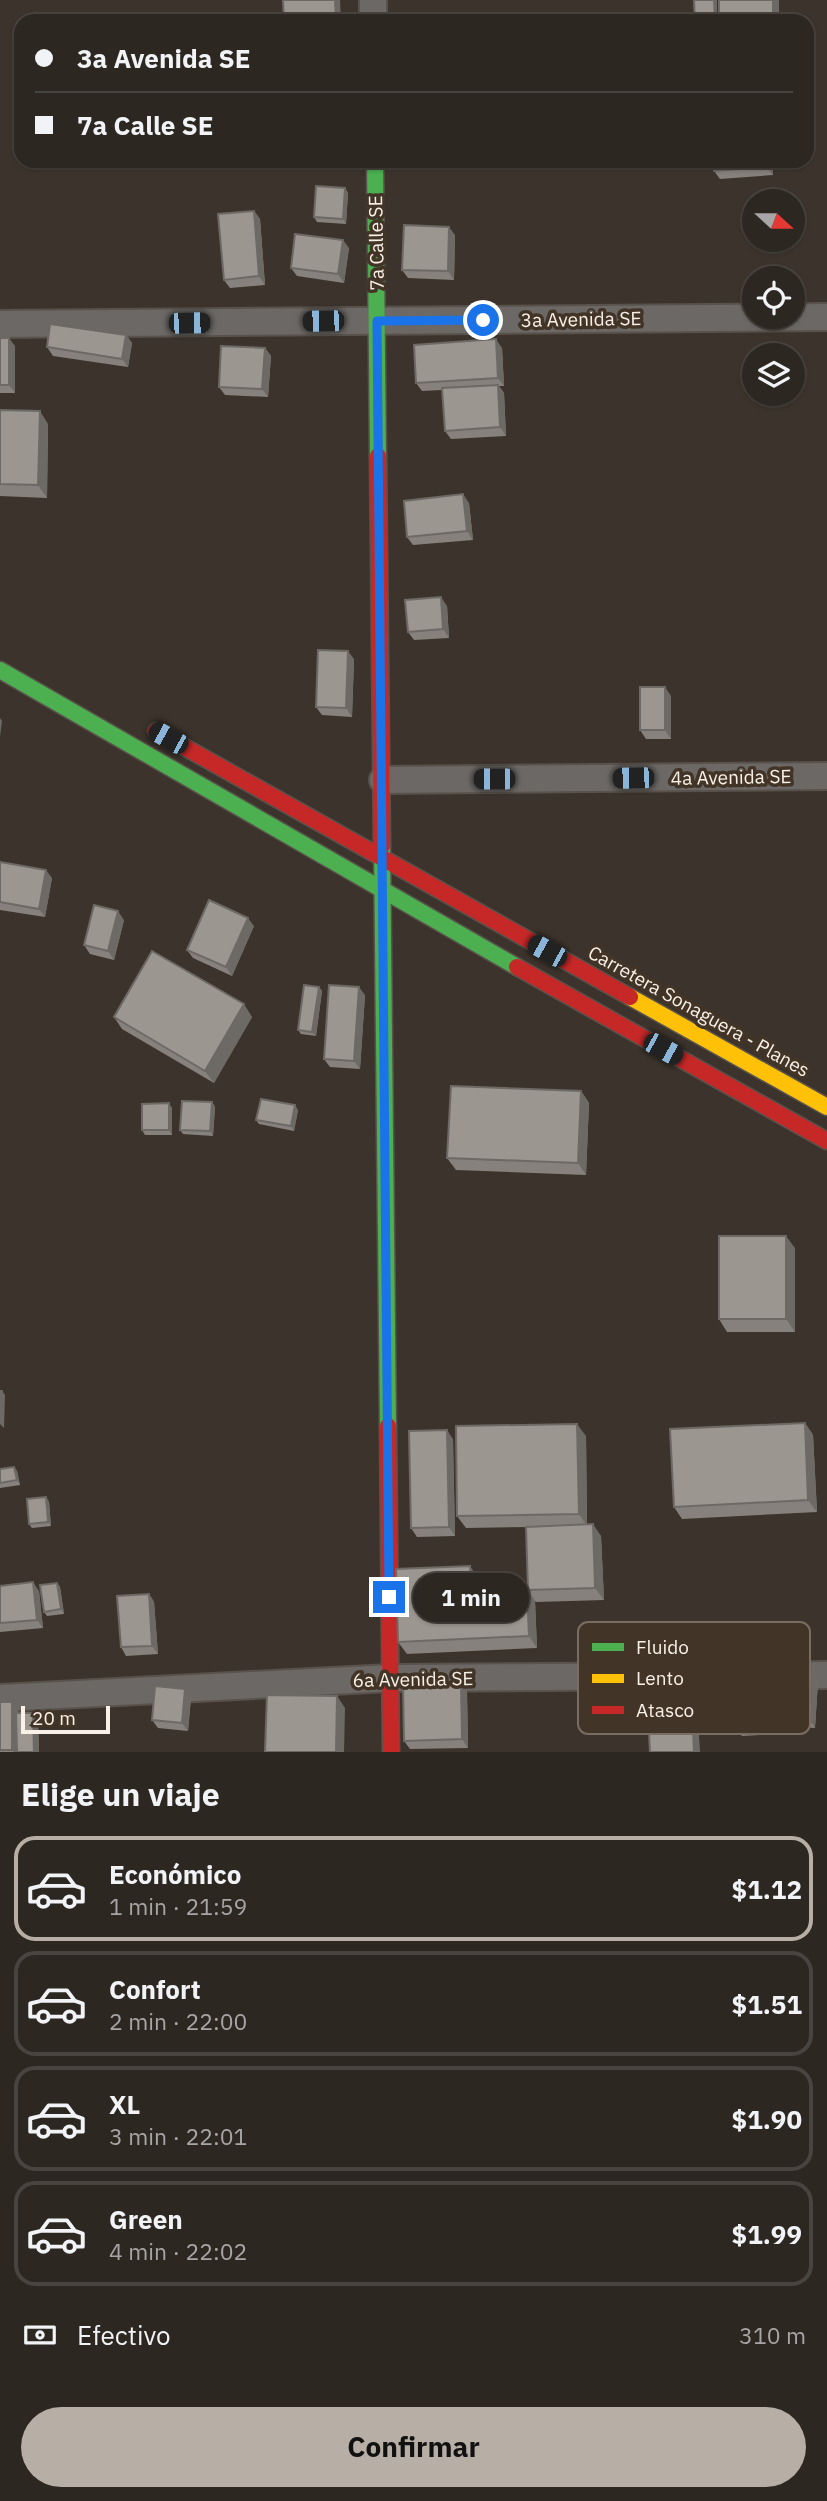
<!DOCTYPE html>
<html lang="es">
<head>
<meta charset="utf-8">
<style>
  body { margin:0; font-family:"IBM Plex Sans",sans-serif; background:#39332e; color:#f1f3f6; height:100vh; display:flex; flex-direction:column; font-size:26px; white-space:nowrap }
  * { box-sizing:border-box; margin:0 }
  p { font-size:23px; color:#a7a5a5 }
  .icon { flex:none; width:38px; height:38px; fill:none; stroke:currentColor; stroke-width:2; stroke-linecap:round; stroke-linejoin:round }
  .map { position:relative; height:1752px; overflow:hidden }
  .sheet { display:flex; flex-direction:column; background:#2d2721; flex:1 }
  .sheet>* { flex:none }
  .top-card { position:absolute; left:14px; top:14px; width:800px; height:154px; border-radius:21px; box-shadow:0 2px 5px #0004,0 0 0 2px #48443f; display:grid; align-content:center; height:154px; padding:0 21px; background:#2d2721 }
  .needle { width:46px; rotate:111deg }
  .buttons { position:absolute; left:742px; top:189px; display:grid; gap:14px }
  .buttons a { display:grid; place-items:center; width:63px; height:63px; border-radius:50%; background:#2d2721; box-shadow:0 2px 5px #0004,0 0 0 2px #48443f; font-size:35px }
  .scale { position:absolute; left:21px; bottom:18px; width:89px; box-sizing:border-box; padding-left:7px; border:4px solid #f9f0e7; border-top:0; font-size:19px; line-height:24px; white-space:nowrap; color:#f9f0e7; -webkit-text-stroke:5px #423426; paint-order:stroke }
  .end { position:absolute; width:32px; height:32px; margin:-16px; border:9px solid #1a73e8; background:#fff; box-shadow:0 0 0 4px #fff }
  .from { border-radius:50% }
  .bubble { position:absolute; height:49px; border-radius:24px; background:#2d2721; box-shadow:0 2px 5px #0004,0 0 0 2px #48443f; font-size:23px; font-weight:800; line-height:49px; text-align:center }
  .car { position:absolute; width:21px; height:42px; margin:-21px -10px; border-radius:9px; box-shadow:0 0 5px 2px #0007; background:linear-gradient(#222 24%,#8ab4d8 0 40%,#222 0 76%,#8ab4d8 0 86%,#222 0) }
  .top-card b { display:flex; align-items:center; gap:24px; height:66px; font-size:26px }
  .top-card b+b { border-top:2px solid #48443f }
  .top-card i { width:18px; height:18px; background:#f1f3f6 }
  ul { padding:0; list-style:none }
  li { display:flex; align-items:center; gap:21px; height:105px; margin:0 14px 10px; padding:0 7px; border:4px solid #48443f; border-radius:21px }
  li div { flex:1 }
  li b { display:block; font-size:26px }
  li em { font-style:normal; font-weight:800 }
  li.selected { border-color:#b7aea6 }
  li>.icon { width:63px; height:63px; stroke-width:1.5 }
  h2 { padding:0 21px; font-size:32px; line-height:84px }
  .pay { display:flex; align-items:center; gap:18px; height:77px; padding:0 21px; font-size:26px }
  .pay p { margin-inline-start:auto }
  .action { display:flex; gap:14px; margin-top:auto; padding:14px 21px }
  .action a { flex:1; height:80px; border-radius:42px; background:#b7aea6; color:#111; font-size:28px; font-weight:800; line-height:80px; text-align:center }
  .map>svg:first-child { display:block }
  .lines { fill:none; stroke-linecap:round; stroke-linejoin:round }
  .street-casing { stroke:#59524c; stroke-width:30 }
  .fast-casing { stroke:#59524c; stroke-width:19 }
  .slow-casing { stroke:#59524c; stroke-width:19 }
  .jam-casing { stroke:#59524c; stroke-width:19 }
  .street { stroke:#6b6865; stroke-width:26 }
  .fast { stroke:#4caf50; stroke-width:16 }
  .slow { stroke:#ffc107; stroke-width:16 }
  .jam { stroke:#c62828; stroke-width:16 }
  .wall { fill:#86817c }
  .shaded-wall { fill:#6d6965 }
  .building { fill:#9c9690; stroke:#6d6965; stroke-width:2 }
  .route { stroke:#1a73e8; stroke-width:9 }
  .labels { text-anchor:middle; stroke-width:7; stroke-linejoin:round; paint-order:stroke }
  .street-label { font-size:19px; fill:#f9f0e7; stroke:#423426 }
  .key { fill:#423426; stroke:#796c60; stroke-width:2 }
  .key-label { font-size:19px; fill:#f9f0e7 }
</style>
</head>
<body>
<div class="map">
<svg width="827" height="1752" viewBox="0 0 827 1752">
  <rect width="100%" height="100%" fill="#3c342c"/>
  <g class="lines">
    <g class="street-casing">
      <path id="street" d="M 373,0 L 373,21
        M 0,324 L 827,317
        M 383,780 L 827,776
        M 0,1698 L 390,1678 L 827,1675"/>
    </g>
    <g class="fast-casing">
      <path id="fast" d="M 375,161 L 378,456
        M 0,670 L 517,967
        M 382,846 L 388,1426"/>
    </g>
    <g class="slow-casing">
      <path id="slow" d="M 630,997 L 827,1107"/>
    </g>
    <g class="jam-casing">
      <path id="jam" d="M 378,456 L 382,846
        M 156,731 L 630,997
        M 517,967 L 827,1141
        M 388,1426 L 391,1752"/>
    </g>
    <use href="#street" class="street"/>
    <use href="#fast" class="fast"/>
    <use href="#slow" class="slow"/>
    <use href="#jam" class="jam"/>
  </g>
  <path class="wall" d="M 772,161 L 773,175 L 720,179 L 714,171 Z
    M 345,188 L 348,193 L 346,224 L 317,222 L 314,217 Z
    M 254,211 L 260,219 L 265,285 L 230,288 L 224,280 Z
    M 455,235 L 454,280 L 408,278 L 402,270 Z
    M 349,248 L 344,283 L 297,276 L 291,268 Z
    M 126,335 L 132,343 L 128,367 L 53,356 L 47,347 Z
    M 0,338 L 15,346 L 15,393 L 0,393 Z
    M 265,348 L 271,356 L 268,397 L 225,395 L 219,387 Z
    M 502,348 L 504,386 L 499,386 L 504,393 L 506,436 L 451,439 L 445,431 L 442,390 L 422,391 L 416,383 Z
    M 0,410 L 48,424 L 47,498 L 0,496 Z
    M 469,503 L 473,540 L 413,545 L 407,537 Z
    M 447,606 L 449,638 L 414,640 L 408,632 Z
    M 354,659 L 352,717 L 322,715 L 316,707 Z
    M 671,696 L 671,739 L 646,739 L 640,730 Z
    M 0,862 L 52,878 L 45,917 L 0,910 Z
    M 124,920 L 114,960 L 90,954 L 84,945 Z
    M 254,926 L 232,976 L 193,958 L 187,950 Z
    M 319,987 L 322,991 L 316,1036 L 301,1034 L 298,1030 Z
    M 365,995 L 360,1069 L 330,1067 L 324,1059 Z
    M 114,1017 L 252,1017 L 214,1083 L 122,1029 Z
    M 581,1091 L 589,1103 L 586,1175 L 456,1170 L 447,1158 Z
    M 212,1102 L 215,1107 L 213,1136 L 183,1134 L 180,1130 Z
    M 172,1108 L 172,1135 L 145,1135 L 142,1130 Z
    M 298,1110 L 294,1131 L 259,1124 L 256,1120 Z
    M 795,1248 L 795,1332 L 727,1332 L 719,1319 Z
    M 805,1423 L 813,1435 L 817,1512 L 682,1519 L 674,1507 Z
    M 586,1436 L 587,1524 L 601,1536 L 604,1600 L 536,1602 L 535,1601 L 537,1648 L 407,1654 L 398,1642 L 478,1578 L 479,1590 L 528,1589 L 528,1527 L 466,1528 L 457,1516 Z
    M 453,1439 L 455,1536 L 417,1537 L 411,1528 Z
    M 14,1467 L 17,1471 L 20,1485 L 0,1488 L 0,1469 Z
    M 46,1497 L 49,1502 L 51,1526 L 32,1528 L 29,1524 Z
    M 57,1583 L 60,1587 L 64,1614 L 47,1616 L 44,1612 Z
    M 0,1586 L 39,1591 L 43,1628 L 0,1632 Z
    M 149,1594 L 154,1602 L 158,1654 L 126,1656 L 121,1647 Z
    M 818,1681 L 815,1728 L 781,1726 L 775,1717 Z
    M 764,1682 L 770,1690 L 774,1734 L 742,1736 L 736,1728 Z
    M 467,1691 L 468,1748 L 410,1749 L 404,1741 Z
    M 644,1696 L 643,1727 L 602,1726 L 596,1718 Z
    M 191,1698 L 188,1731 L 158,1728 L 152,1720 Z
    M 0,1702 L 18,1711 L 18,1713 L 33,1713 L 38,1721 L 39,1752 L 0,1752 Z"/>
  <path class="shaded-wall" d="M 335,0 L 340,0 L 341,21 L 336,21 Z
    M 714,0 L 717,0 L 717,21 L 715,21 Z
    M 773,0 L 779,0 L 779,21 L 773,21 Z
    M 767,161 L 772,161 L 773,175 L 767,167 Z
    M 345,188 L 348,193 L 346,224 L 343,219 Z
    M 254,211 L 260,219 L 265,285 L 259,276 Z
    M 449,227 L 455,235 L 454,280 L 448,271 Z
    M 343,240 L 349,248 L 344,283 L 338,274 Z
    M 126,335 L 132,343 L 128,367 L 122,359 Z
    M 9,338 L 15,346 L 15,393 L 9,385 Z
    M 496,339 L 502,348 L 504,386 L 498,378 Z
    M 265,348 L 271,356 L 268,397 L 262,389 Z
    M 498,385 L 504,393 L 506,436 L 500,427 Z
    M 40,411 L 48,424 L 47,498 L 38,485 Z
    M 463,494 L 469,503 L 473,540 L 467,531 Z
    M 441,597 L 447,606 L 449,638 L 443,629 Z
    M 348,651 L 354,659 L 352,717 L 346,708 Z
    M 665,687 L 671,696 L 671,739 L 665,730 Z
    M 0,718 L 2,721 L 0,737 Z
    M 46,870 L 52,878 L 45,917 L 39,909 Z
    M 118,911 L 124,920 L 114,960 L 108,951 Z
    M 248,918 L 254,926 L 232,976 L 226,967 Z
    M 319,987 L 322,991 L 316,1036 L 312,1032 Z
    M 359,987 L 365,995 L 360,1069 L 354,1061 Z
    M 244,1004 L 252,1017 L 214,1083 L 205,1071 Z
    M 581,1091 L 589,1103 L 586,1175 L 578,1163 Z
    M 212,1102 L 215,1107 L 213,1136 L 210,1131 Z
    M 169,1103 L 172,1108 L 172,1135 L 169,1130 Z
    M 295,1105 L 298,1110 L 294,1131 L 291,1126 Z
    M 786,1236 L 795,1248 L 795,1332 L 786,1319 Z
    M 2,1391 L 5,1395 L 4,1428 L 0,1424 Z
    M 805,1423 L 813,1435 L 817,1512 L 808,1500 Z
    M 577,1424 L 586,1436 L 587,1526 L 579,1514 Z
    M 447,1430 L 453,1439 L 455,1536 L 449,1527 Z
    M 14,1467 L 17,1471 L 20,1485 L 17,1480 Z
    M 46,1497 L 49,1502 L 51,1526 L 48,1522 Z
    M 593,1524 L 601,1536 L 604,1600 L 595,1588 Z
    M 470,1566 L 478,1578 L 480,1603 L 471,1591 Z
    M 33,1582 L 39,1591 L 43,1628 L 37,1620 Z
    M 57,1583 L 60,1587 L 64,1614 L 61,1609 Z
    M 527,1588 L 535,1601 L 537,1648 L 529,1636 Z
    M 149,1594 L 154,1602 L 158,1654 L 152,1646 Z
    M 812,1673 L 818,1681 L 815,1728 L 809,1719 Z
    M 764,1682 L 770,1690 L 774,1734 L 768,1725 Z
    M 461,1683 L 467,1691 L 468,1748 L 462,1739 Z
    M 638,1687 L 644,1696 L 643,1727 L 637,1719 Z
    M 185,1689 L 191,1698 L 188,1731 L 182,1723 Z
    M 337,1696 L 345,1708 L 344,1752 L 336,1752 Z
    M 12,1702 L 18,1711 L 18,1752 L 14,1752 L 12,1750 Z
    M 692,1711 L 698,1719 L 700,1752 L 694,1752 Z
    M 33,1713 L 38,1721 L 39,1752 L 34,1752 Z"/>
  <path class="building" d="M 283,0 L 335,0 L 336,21 L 284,21 Z
    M 694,0 L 714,0 L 715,21 L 695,21 Z
    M 719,0 L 773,0 L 773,21 L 719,21 Z
    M 713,161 L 767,161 L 767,167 L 714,171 Z
    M 316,186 L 345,188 L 343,219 L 314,217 Z
    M 254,211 L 259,276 L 224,280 L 218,214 Z
    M 404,225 L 449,227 L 448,271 L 402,270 Z
    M 295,234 L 343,240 L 338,274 L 291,268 Z
    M 50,324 L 126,335 L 122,359 L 47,347 Z
    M 0,338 L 9,338 L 9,385 L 0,385 Z
    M 496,339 L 498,378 L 416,383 L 414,345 Z
    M 221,346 L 265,348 L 262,389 L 219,387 Z
    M 498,385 L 500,427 L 445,431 L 442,388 Z
    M 0,410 L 40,411 L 38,485 L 0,484 Z
    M 463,494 L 467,531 L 407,537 L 404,501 Z
    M 441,597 L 443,629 L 408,632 L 405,600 Z
    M 318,650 L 348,651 L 346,708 L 316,707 Z
    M 640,687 L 665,687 L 665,730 L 640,730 Z
    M 0,862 L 46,870 L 39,909 L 0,902 Z
    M 209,900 L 248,918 L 226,967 L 187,950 Z
    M 94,905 L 118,911 L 108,951 L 84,945 Z
    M 152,951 L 244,1004 L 205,1071 L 114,1017 Z
    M 304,985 L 319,987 L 312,1032 L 298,1030 Z
    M 329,985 L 359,987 L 354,1061 L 324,1059 Z
    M 451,1086 L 581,1091 L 578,1163 L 447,1158 Z
    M 261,1099 L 295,1105 L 291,1126 L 256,1120 Z
    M 182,1101 L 212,1102 L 210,1131 L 180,1130 Z
    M 169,1103 L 169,1130 L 142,1130 L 142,1104 Z
    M 719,1236 L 786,1236 L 786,1319 L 719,1319 Z
    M 0,1391 L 2,1391 L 0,1424 Z
    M 805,1423 L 808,1500 L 674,1507 L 670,1429 Z
    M 577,1424 L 579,1514 L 457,1516 L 456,1426 Z
    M 447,1430 L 449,1527 L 411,1528 L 409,1431 Z
    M 14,1467 L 17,1480 L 0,1483 L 0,1469 Z
    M 46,1497 L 48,1522 L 29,1524 L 27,1499 Z
    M 593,1524 L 595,1588 L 528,1590 L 526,1527 Z
    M 470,1566 L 471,1591 L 527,1588 L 529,1636 L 398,1642 L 396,1569 Z
    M 33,1582 L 37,1620 L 0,1623 L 0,1586 Z
    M 57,1583 L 61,1609 L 44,1612 L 40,1585 Z
    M 149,1594 L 152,1646 L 121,1647 L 117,1596 Z
    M 779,1671 L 812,1673 L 809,1719 L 775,1717 Z
    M 403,1683 L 461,1683 L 462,1739 L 404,1741 Z
    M 155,1686 L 185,1689 L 182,1723 L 152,1720 Z
    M 267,1695 L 337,1696 L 336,1752 L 265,1752 Z
    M 0,1702 L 12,1702 L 12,1750 L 0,1750 Z
    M 692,1711 L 694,1752 L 650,1752 L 648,1713 Z
    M 16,1713 L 33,1713 L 34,1752 L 17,1752 Z"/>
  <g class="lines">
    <path class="route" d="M 389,1597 L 377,321 L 483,320"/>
  </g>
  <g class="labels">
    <g class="street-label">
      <text transform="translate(376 243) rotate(-91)" y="7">7a Calle SE</text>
      <text transform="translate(581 319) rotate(-1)" y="7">3a Avenida SE</text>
      <text transform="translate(731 777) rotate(-1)" y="7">4a Avenida SE</text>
      <text transform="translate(699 1011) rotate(29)" y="7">Carretera Sonaguera - Planes</text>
      <text transform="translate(413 1679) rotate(-1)" y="7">6a Avenida SE</text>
    </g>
  </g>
  <rect x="578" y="1622" width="232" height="112" rx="10" class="key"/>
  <rect x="592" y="1643" width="32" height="8" fill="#4caf50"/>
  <rect x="592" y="1674" width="32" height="9" fill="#ffc107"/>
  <rect x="592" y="1706" width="32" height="8" fill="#c62828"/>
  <g class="key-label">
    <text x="636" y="1654">Fluido</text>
    <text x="636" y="1685">Lento</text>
    <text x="636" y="1717">Atasco</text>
  </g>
</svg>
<div class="buttons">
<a><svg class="needle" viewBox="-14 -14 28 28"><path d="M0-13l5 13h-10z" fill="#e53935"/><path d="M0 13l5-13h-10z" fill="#a7a5a5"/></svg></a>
<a><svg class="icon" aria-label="locate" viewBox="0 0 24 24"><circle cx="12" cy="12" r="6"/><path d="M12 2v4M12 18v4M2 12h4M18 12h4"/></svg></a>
<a><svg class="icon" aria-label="layers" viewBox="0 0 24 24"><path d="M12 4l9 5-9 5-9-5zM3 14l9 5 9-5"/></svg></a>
</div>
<div class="scale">20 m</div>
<i class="end from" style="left:483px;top:320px"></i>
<i class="end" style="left:389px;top:1597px"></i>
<div class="bubble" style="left:413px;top:1573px;width:116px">1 min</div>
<i class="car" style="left:323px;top:321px;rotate:269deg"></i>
<i class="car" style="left:189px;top:323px;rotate:89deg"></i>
<i class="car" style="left:168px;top:738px;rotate:299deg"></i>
<i class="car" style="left:633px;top:778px;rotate:269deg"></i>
<i class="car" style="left:494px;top:779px;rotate:270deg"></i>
<i class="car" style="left:547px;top:951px;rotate:299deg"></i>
<i class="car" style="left:663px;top:1049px;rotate:119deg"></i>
<div class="top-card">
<b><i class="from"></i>3a Avenida SE</b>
<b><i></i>7a Calle SE</b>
</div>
</div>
<section class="sheet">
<h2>Elige un viaje</h2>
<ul>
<li class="selected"><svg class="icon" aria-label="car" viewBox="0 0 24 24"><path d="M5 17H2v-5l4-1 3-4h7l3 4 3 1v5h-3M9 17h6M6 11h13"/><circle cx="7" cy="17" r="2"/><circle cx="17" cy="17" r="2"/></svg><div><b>Económico</b><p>1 min · 21:59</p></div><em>$1.12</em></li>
<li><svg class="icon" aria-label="car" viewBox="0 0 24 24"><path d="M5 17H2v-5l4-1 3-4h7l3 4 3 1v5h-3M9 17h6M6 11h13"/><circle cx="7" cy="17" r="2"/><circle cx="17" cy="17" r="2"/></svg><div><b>Confort</b><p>2 min · 22:00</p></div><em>$1.51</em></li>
<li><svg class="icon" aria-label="car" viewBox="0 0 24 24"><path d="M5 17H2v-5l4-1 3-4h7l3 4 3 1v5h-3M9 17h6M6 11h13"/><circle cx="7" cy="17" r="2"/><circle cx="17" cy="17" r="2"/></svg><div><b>XL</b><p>3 min · 22:01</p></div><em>$1.90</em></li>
<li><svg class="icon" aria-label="car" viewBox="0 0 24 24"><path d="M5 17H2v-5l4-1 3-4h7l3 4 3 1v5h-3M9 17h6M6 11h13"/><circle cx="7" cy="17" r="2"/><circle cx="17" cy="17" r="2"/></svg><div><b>Green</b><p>4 min · 22:02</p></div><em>$1.99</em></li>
</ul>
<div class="pay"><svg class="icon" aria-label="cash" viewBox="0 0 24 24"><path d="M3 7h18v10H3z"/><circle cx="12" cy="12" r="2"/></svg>Efectivo<p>310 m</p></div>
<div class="action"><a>Confirmar</a></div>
</section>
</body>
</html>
